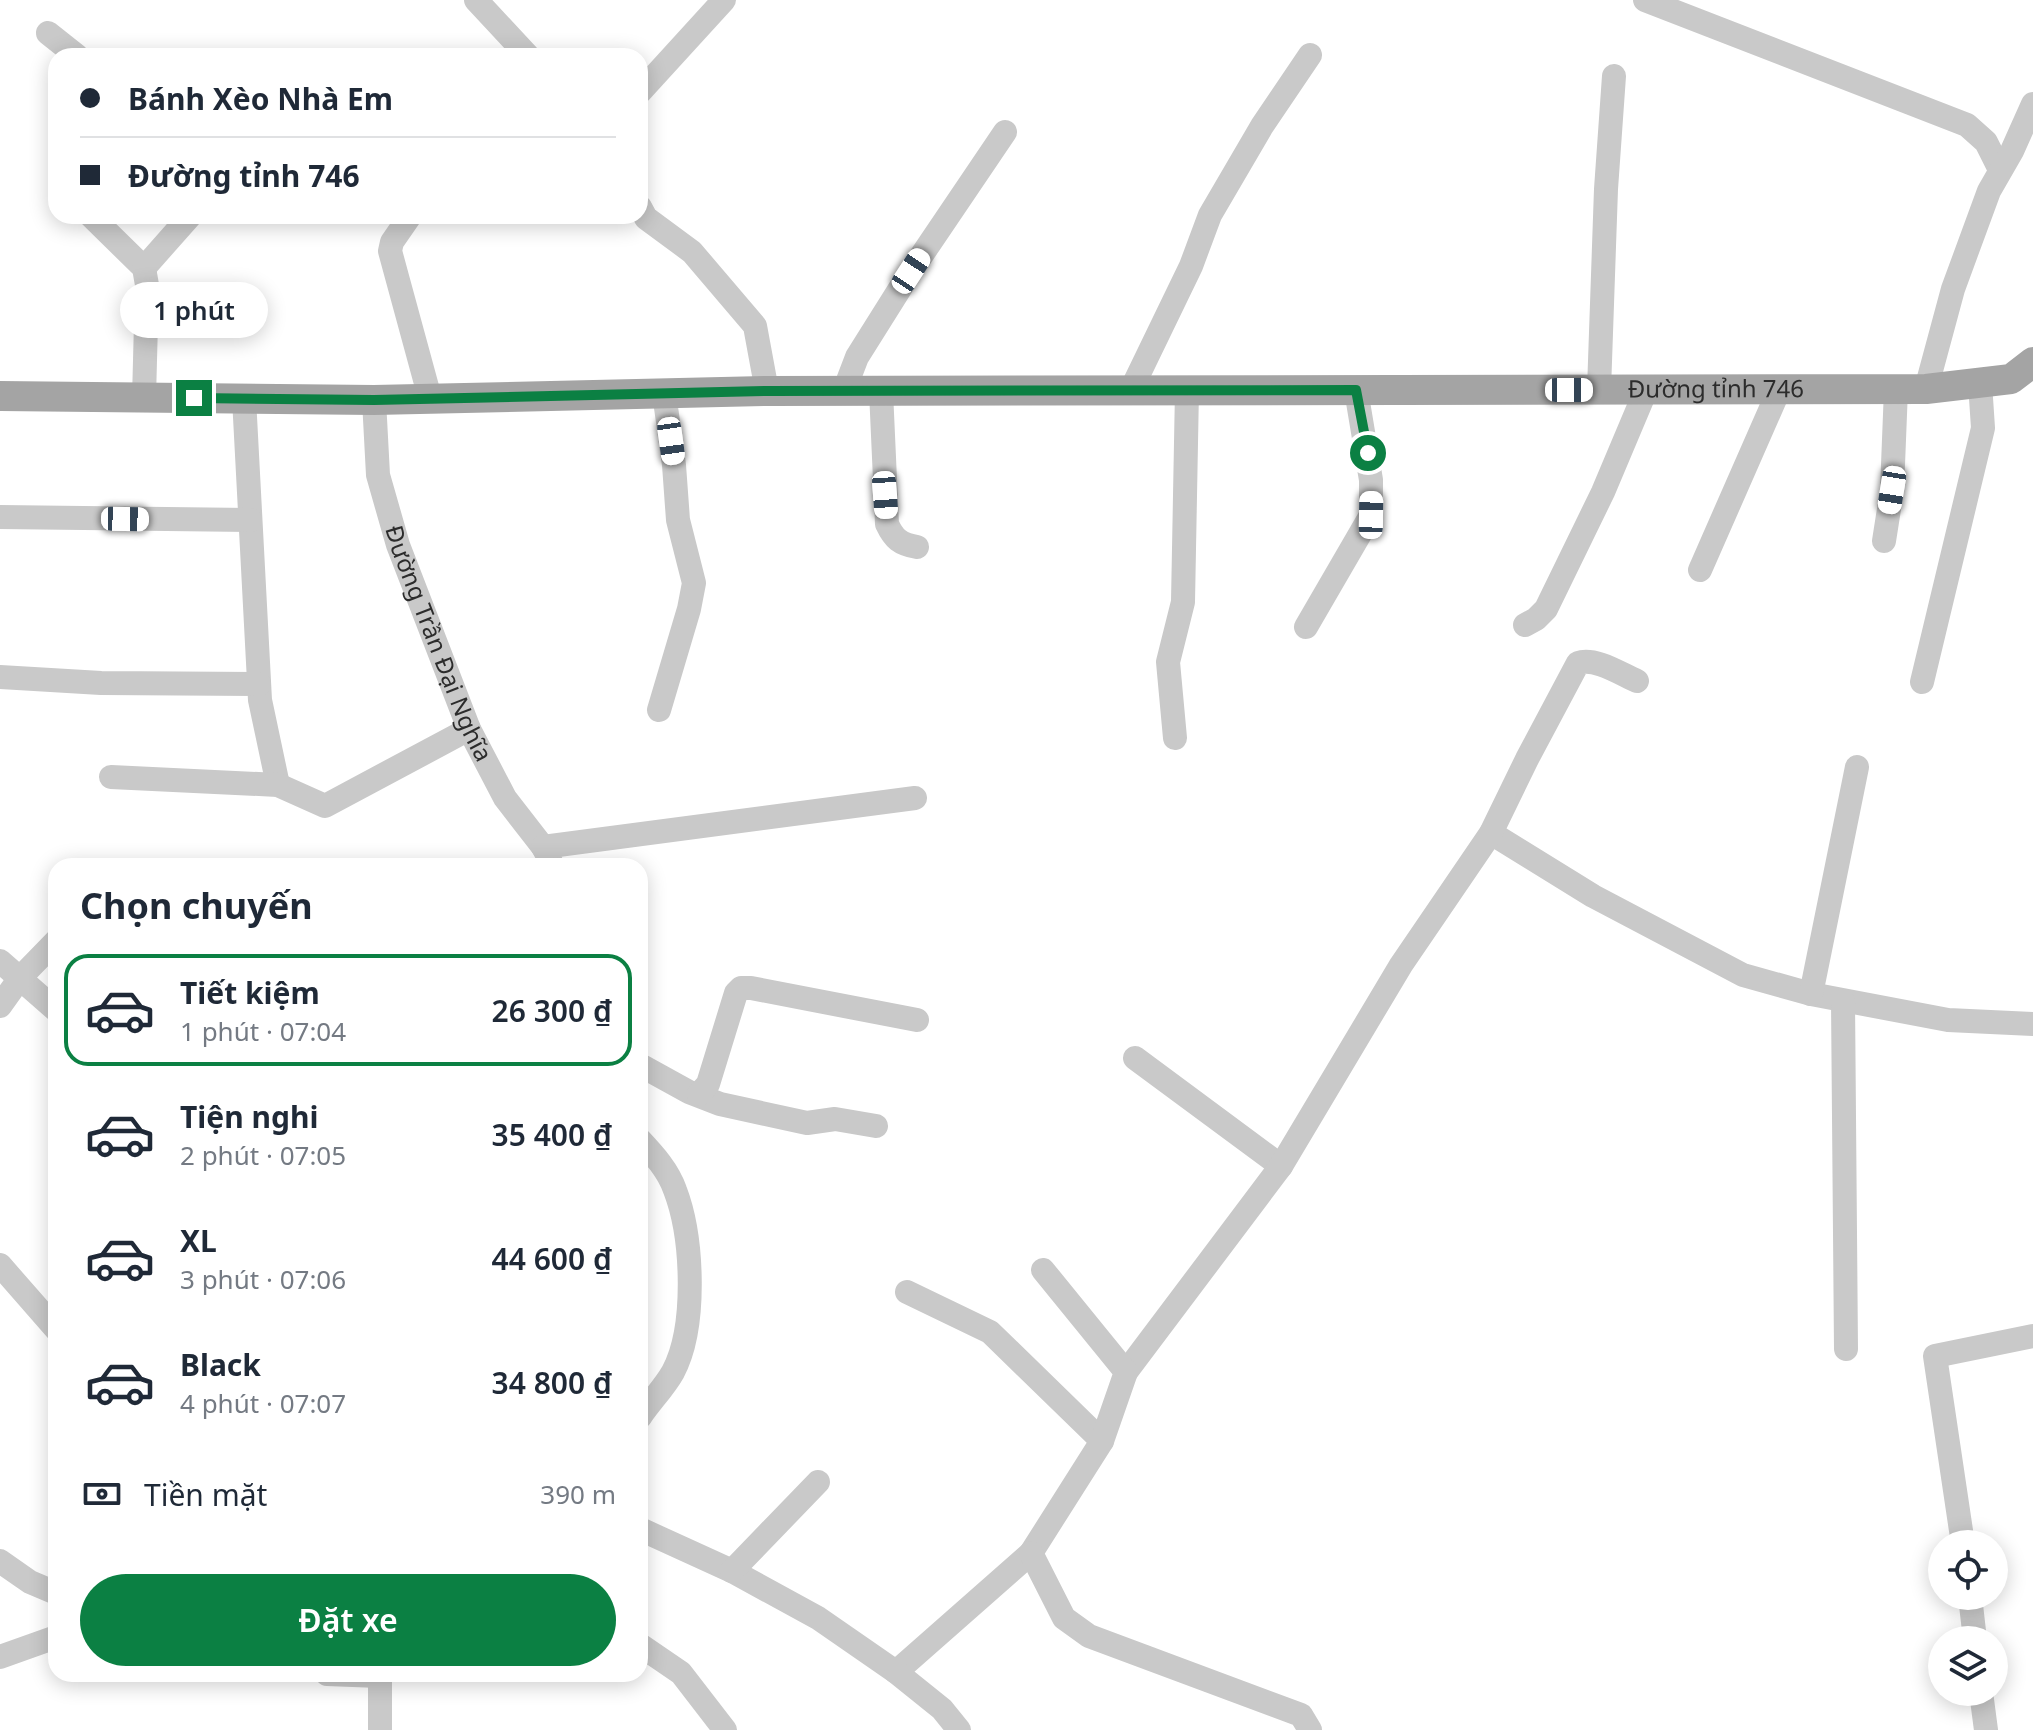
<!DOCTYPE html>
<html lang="vi">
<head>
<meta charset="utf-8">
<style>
  body { margin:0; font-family:"Noto Sans",sans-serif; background:#f2f2f3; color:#1f2937; height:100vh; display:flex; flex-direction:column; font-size:30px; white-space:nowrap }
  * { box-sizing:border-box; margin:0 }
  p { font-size:26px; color:#747a83 }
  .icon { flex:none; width:44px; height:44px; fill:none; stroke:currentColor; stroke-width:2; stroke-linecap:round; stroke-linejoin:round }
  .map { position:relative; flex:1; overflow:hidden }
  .sheet { position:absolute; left:48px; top:858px; width:600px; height:824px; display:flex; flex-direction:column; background:#fff; border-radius:24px; box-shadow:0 4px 20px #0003 }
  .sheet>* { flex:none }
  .guide { position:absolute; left:48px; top:48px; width:600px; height:176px; border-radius:24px; box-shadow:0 4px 20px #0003; display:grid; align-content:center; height:176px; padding:0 32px; background:#fff }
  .buttons { position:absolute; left:1928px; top:1530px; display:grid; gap:16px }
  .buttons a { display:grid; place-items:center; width:80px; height:80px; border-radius:50%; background:#fff; box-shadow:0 4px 20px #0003; font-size:40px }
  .end { position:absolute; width:36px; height:36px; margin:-18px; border:10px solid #0b8043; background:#fff; box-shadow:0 0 0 4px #fff }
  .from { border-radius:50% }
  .bubble { position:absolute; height:56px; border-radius:28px; background:#fff; box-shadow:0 4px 20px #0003; font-size:26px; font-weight:600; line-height:56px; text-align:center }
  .car { position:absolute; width:24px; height:48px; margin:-24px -12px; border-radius:10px; box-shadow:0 0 6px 2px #0007; background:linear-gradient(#fff 24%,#345 0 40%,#fff 0 76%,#345 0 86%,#fff 0) }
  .guide b { display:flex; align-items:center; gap:28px; height:76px; font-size:30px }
  .guide b+b { border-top:2px solid #e0e1e3 }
  .guide i { width:20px; height:20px; background:#1f2937 }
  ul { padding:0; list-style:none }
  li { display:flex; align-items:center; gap:24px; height:112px; margin:0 16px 12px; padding:0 16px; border:4px solid transparent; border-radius:24px }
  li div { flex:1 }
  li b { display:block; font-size:30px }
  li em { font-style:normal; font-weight:600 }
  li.on { border-color:#0b8043 }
  li>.icon { width:72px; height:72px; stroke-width:1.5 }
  h2 { padding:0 32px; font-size:36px; line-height:96px }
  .pay { display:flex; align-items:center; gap:20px; height:88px; padding:0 32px; font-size:30px }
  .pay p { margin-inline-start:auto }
  .primary-button { display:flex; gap:16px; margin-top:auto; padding:16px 32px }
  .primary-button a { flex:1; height:92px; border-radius:48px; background:#0b8043; color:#fff; font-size:32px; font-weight:600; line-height:92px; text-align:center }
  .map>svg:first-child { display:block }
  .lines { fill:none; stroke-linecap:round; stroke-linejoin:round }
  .minor { stroke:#c9c9c9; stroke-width:24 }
  .major { stroke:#a4a4a4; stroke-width:30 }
  .route { stroke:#0b8043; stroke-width:10 }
  .labels { text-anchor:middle; stroke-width:8; stroke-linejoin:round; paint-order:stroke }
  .street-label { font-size:24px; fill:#2c2c2c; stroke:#fff }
</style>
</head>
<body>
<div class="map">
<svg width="2033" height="1730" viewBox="0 0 2033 1730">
  <rect width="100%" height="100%" fill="#fff"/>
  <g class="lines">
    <g class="minor">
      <path d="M 476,0 L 528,56"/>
      <path d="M 1645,0 L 1967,125 L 1986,142 L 2000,170"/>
      <path d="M 48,33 L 77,56"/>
      <path d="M 640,92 L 724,0"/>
      <path d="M 640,207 L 646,218 L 692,252 L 755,326 L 767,391"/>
      <path d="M 91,216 L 144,268 L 147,285 L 144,398"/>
      <path d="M 410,216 L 392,242 L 390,251 L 430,398"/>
      <path d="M 144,268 L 190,216"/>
      <path d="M 1926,389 L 1953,289 L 1989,191 L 2012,151 L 2033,104"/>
      <path d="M 1131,390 L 1191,266 L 1210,215 L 1262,126 L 1310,55"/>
      <path d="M 1599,390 L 1606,189 L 1614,76"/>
      <path d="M 844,391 L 857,357 L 911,271 L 1005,132"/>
      <path d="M 881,391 L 887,524 C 894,539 900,544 917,547"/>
      <path d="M 244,398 L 260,700 L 278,785"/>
      <path id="s1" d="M 374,400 L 378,475 L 398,545 L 469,729 L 505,798 L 543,847 L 553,866"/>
      <path d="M 0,517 L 250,520"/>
      <path d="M 1884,541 L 1892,490 L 1896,389"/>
      <path d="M 1700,570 L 1779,390"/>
      <path d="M 1525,625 L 1536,619 L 1546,609 L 1603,492 L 1646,390"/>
      <path d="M 1306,627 L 1371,515 L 1371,480 L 1356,390"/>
      <path d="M 0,677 L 101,683 L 259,684"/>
      <path d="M 1922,682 L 1983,428 L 1980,383"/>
      <path d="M 659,710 L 689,609 L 694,583 L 678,520 L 674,465 L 664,393"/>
      <path d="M 1175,738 L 1168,662 L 1183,602 L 1187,390"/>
      <path d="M 111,777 L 278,785 L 325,806 L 469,729"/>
      <path d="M 1491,833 L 1593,896 L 1743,975 L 1811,994 L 1948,1020 L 2033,1024"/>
      <path d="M 543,847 L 915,798"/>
      <path d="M 0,961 L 56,1010"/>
      <path d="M 1811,994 L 1857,767"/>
      <path d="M 1843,1001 L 1846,1349"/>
      <path d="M 0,1006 L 20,978 L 56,941"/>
      <path d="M 1135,1058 L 1281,1166"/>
      <path d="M 640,1065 L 689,1092 L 720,1104 L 807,1123 L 835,1119 L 876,1126"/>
      <path d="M 699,1094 L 708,1084 L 736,993 L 741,988 L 751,988 L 917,1020"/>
      <path d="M 640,1140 C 654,1155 668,1170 675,1190 C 693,1237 697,1327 673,1372 C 664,1388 650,1402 640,1417"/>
      <path d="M 0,1265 L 56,1329"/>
      <path d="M 907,1292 L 990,1332 L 1102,1441"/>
      <path d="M 1126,1372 L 1281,1166 L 1401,965 L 1491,833 L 1527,759 L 1578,663 C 1595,657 1621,674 1637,681"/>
      <path d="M 640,1529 L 732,1571 L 818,1618 L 896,1672 L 1031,1553 L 1102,1441 L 1126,1372 L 1043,1270"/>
      <path d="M 1963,1544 L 1935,1356 L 2033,1336"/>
      <path d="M 1031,1553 L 1064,1618 L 1089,1636 L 1301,1715 L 1310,1730"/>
      <path d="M 0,1561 L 30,1582 L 56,1593"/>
      <path d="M 732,1571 L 818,1482"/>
      <path d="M 1970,1596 L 1975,1640"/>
      <path d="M 640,1645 L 681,1673 L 725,1730"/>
      <path d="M 0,1657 L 56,1637"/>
      <path d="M 896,1672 L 942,1709 L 959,1730"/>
      <path d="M 327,1674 L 379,1676"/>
      <path d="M 380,1674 L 380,1730"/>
      <path d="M 1981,1692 L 1986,1730"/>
    </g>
    <path class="major" id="s2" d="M 0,396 L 374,400 L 767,391 L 1926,389 L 2011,379 L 2033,362"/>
  </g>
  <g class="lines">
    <path class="route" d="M 194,398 L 374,400 L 767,391 L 1356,390 L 1368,453"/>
  </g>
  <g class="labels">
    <g class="street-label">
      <text dy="8" stroke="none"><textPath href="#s2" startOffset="1716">Đường tỉnh 746</textPath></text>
      <text dy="8" stroke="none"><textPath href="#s1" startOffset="254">Đường Trần Đại Nghĩa</textPath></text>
    </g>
  </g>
</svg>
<div class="buttons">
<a><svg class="icon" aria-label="locate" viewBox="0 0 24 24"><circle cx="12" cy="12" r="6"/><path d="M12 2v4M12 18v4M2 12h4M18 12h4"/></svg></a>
<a><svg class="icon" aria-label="layers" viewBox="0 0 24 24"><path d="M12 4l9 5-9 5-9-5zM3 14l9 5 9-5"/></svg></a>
</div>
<i class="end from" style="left:1368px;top:453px"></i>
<i class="end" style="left:194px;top:398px"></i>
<div class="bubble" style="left:120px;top:282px;width:148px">1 phút</div>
<i class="car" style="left:911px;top:271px;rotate:33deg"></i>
<i class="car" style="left:1569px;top:390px;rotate:90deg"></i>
<i class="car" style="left:671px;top:441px;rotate:172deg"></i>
<i class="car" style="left:1892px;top:490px;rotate:189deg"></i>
<i class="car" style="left:885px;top:495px;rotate:176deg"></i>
<i class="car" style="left:1371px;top:515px;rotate:1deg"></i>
<i class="car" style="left:125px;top:519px;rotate:91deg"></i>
<div class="guide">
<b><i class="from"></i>Bánh Xèo Nhà Em</b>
<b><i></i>Đường tỉnh 746</b>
</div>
<section class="sheet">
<h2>Chọn chuyến</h2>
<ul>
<li class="on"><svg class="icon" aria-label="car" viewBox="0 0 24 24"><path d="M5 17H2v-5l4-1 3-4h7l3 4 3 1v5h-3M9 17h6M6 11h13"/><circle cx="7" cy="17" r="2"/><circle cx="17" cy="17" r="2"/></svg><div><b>Tiết kiệm</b><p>1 phút · 07:04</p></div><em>26 300 ₫</em></li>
<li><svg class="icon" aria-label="car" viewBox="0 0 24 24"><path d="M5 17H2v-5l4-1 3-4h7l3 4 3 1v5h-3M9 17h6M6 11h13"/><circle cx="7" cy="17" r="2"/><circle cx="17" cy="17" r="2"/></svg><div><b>Tiện nghi</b><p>2 phút · 07:05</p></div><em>35 400 ₫</em></li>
<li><svg class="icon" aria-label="car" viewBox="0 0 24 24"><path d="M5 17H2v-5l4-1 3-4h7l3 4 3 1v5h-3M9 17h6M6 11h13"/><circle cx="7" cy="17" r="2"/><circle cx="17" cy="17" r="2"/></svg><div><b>XL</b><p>3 phút · 07:06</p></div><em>44 600 ₫</em></li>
<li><svg class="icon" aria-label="car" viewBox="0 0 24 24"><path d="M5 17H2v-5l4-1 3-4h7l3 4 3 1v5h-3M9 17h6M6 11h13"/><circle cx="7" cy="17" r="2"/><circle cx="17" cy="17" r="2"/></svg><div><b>Black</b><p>4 phút · 07:07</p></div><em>34 800 ₫</em></li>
</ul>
<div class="pay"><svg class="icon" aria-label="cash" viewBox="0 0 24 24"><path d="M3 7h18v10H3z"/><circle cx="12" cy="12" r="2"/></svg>Tiền mặt<p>390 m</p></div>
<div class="primary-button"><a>Đặt xe</a></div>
</section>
</div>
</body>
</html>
